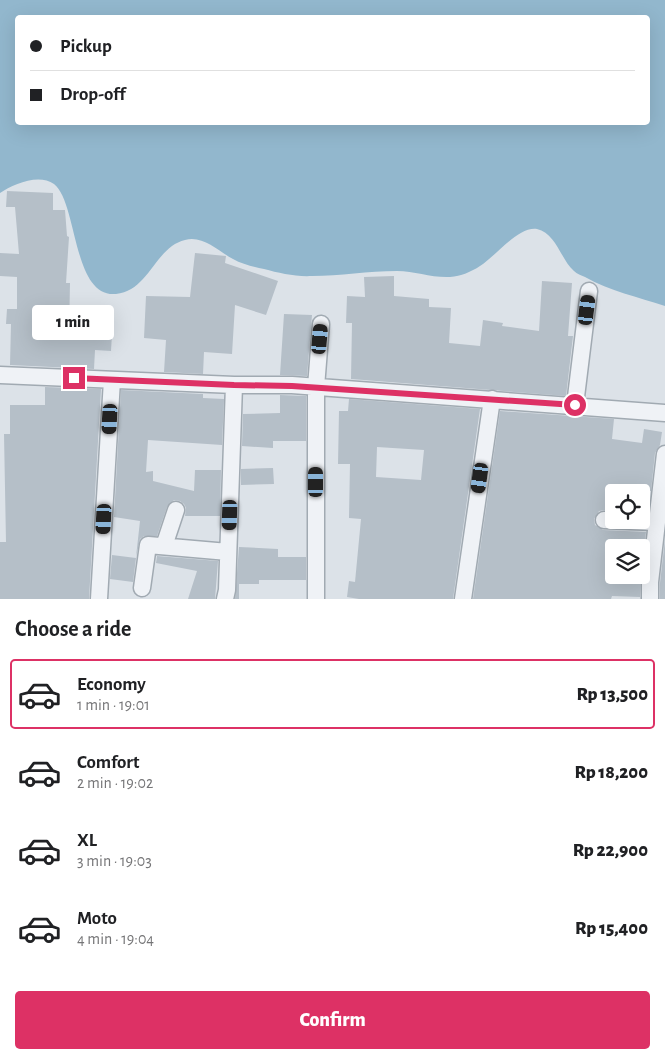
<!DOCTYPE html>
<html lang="en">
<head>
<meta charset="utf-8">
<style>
  body { margin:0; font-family:"Alegreya Sans",sans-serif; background:#f2f2f2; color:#202124; height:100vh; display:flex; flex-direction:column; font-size:19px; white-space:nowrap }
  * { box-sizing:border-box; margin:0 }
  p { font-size:16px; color:#757577 }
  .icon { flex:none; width:28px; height:28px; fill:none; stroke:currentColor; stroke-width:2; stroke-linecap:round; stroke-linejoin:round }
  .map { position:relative; height:599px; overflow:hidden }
  .details { display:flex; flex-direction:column; background:#fff; flex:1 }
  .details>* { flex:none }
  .hud { position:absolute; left:15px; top:15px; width:635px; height:110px; border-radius:5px; box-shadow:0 5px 20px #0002; display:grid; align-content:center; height:110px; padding:0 15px; background:#fff }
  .controls { position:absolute; left:605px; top:484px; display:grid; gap:10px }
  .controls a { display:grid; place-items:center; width:45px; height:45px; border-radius:5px; background:#fff; box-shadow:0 5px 20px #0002; font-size:25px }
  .end { position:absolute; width:22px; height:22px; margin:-11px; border:6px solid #dd3165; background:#fff; box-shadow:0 0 0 2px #fff }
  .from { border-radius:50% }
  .bubble { position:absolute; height:35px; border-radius:5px; background:#fff; box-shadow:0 5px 20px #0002; font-size:16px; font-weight:800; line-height:35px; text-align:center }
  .car { position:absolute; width:15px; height:30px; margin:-15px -8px; border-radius:6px; box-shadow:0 0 4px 1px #0007; background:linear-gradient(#222 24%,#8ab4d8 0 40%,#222 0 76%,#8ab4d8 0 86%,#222 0) }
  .hud b { display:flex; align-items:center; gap:18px; height:48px; font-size:19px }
  .hud b+b { border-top:1px solid #e0e0e0 }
  .hud i { width:12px; height:12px; background:#202124 }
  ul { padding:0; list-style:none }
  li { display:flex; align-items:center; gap:15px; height:70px; margin:0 10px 8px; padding:0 5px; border:2px solid transparent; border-radius:5px }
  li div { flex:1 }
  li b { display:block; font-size:19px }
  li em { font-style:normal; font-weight:800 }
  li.current { border-color:#dd3165 }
  li>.icon { width:45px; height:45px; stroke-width:1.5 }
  h2 { padding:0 15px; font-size:22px; line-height:60px }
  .action { display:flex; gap:10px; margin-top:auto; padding:10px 15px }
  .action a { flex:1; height:58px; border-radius:5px; background:#dd3165; color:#fff; font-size:20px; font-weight:800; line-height:58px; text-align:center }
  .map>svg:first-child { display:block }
  .water { fill:#92b7cd; fill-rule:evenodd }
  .building { fill:#b5bfc8; fill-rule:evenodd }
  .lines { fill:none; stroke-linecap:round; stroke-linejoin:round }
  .minor-casing { stroke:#a1aab2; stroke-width:19 }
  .minor { stroke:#eff2f6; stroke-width:16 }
  .route { stroke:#dd3165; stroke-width:6 }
</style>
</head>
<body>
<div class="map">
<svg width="665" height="599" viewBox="0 0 665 599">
  <rect width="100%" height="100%" fill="#dce2e8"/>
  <path class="water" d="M 0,0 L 665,0 L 665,306 C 638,297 610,291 585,277 C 581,275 577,274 574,271 C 561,260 556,233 537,229 C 518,226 495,257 480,266 C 471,272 461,276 450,277 C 432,278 415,271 397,271 C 368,271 340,276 312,276 C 296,277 279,273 264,269 C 253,267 242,264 233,259 C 218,251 203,235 185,240 C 155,247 149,291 116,294 C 72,298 78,203 54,184 C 39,173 13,184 0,193 ZM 18,18 L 648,18 L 648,122 L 18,122 Z"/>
  <path class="building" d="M 7,191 L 53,193 L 53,210 L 65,210 L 67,236 L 69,237 L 66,283 L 70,283 L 69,333 L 112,334 L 111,351 L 95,350 L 94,369 L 10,365 L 11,324 L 6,324 L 7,309 L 17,309 L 17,277 L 0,276 L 0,253 L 19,254 L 15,207 L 6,207 Z
    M 195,253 L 226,256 L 225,263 L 278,281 L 266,315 L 235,305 L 232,354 L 204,352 L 203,374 L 164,372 L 166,340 L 144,338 L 146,296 L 190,297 Z
    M 394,276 L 394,296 L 429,299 L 429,307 L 451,308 L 449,343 L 480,346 L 483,320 L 503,323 L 502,326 L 539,331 L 542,281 L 572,283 L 568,336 L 573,336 L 566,396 L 351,379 L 352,323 L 346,323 L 347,296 L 365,297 L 364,277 Z
    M 284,314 L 312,315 L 307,376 L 280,375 Z
    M 45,387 L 101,389 L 89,599 L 0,599 L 0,542 L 6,542 L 4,434 L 10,434 L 10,405 L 45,405 Z
    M 121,390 L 203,394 L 203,398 L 224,399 L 222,445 L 148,440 L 146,472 L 153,471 L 153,481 L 194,491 L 195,470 L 221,470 L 220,516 L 185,516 L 186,508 L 184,504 L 180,501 L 174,500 L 167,507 L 157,536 L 144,536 L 140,539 L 136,557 L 140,521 L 114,517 Z
    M 280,395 L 306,396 L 306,441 L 273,441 L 273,448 L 242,446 L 243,414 L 280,413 Z
    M 349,399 L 480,409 L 453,599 L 359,599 L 347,597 L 349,581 L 355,582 L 361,519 L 349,518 L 350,464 L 338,464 L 339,411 L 348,411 ZM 377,447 L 424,450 L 421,480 L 376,477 Z
    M 500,411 L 614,419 L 612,439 L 642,443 L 644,429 L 662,432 L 660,445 L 655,453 L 651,491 L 608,486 L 605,510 L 599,511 L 594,519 L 595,525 L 603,530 L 646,532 L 641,571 L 641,548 L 614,548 L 614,575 L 641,575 L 640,597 L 612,596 L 611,599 L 473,599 Z
    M 273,468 L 274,484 L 241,485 L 241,469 Z
    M 665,540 L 665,599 L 660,599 L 660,583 Z
    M 239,547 L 278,549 L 278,557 L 306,557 L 306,580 L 259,580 L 259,584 L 239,584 L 239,599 L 235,599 Z
    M 112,555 L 136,558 L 133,582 L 110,579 Z
    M 157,556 L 218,561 L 215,599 L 188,599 L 197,571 L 156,563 Z"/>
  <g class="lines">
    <g class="minor-casing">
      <path id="minor" d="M 0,375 L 234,385 L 227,590 L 225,599
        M 234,385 L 292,385 L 665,413
        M 575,405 L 589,291
        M 604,520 L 656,522
        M 164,546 L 176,510
        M 142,588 L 148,545 L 228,552
        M 99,599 L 112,380
        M 316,599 L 316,387 L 321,324
        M 463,599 L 492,399
        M 650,599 L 650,582 L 665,454"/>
    </g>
    <use href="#minor" class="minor"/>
  </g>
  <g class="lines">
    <path class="route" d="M 74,378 L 234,385 L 292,386 L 575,405"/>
  </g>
</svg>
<div class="controls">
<a><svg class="icon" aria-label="locate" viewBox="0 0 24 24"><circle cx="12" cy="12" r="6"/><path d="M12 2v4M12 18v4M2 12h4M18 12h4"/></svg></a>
<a><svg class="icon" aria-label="layers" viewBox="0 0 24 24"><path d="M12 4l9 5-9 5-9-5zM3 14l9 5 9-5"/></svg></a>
</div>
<i class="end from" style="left:575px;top:405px"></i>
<i class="end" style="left:74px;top:378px"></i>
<div class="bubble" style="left:32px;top:305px;width:82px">1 min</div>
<i class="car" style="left:587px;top:310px;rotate:7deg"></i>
<i class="car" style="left:320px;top:339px;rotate:5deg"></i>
<i class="car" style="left:110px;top:419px;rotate:183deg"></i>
<i class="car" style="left:480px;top:478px;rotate:188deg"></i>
<i class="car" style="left:316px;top:482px;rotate:0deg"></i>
<i class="car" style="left:230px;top:515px;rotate:182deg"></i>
<i class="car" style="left:104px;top:519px;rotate:183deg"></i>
<div class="hud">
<b><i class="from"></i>Pickup</b>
<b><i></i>Drop-off</b>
</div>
</div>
<section class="details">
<h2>Choose a ride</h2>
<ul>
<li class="current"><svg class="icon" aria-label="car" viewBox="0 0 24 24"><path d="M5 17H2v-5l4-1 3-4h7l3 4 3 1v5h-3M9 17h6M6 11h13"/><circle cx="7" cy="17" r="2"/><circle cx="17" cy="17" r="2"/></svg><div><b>Economy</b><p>1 min · 19:01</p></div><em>Rp 13,500</em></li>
<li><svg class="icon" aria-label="car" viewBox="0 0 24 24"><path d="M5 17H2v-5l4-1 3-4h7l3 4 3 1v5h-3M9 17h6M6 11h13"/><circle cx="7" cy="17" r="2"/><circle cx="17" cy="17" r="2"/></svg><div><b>Comfort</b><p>2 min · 19:02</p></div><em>Rp 18,200</em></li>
<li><svg class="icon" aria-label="car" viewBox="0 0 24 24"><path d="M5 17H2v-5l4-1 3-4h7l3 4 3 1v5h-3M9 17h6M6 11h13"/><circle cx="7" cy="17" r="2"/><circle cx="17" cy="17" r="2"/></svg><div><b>XL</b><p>3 min · 19:03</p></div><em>Rp 22,900</em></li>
<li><svg class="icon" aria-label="car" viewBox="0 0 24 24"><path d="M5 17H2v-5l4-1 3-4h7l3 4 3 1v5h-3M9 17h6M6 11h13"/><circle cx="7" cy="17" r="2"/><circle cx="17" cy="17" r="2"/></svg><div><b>Moto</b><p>4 min · 19:04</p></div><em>Rp 15,400</em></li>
</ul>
<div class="action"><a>Confirm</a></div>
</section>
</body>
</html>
